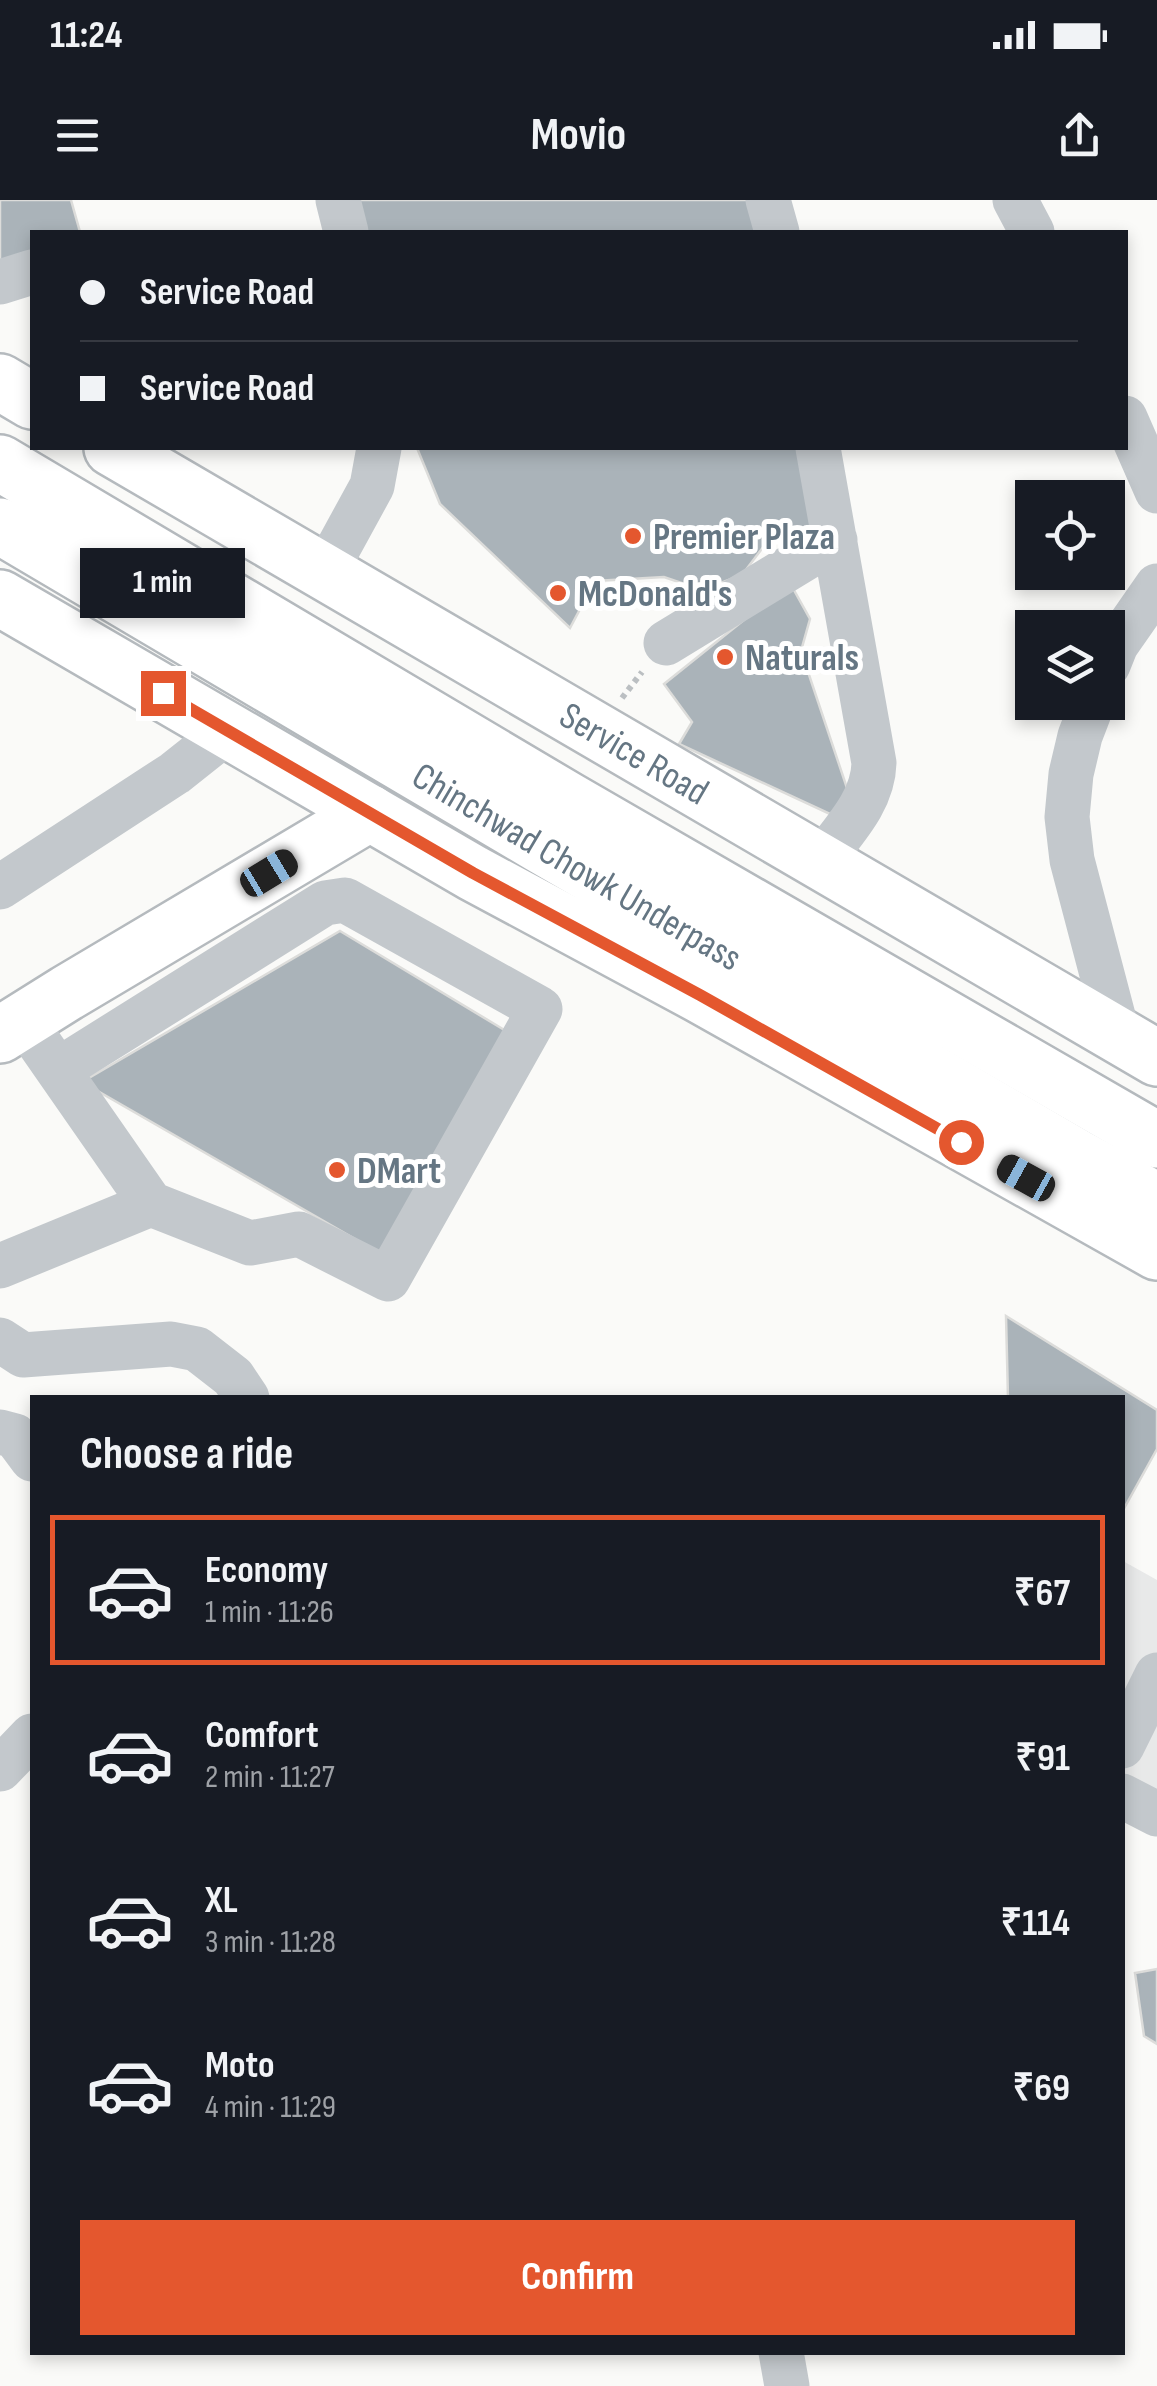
<!DOCTYPE html>
<html lang="en">
<head>
<meta charset="utf-8">
<style>
  body { margin:0; font-family:"Sofia Sans Condensed",sans-serif; background:#242831; color:#f1f3f6; height:100vh; display:flex; flex-direction:column; font-size:38px; white-space:nowrap }
  * { box-sizing:border-box; margin:0 }
  p { font-size:32px; color:#9ea1a6 }
  .icon { flex:none; width:55px; height:55px; fill:none; stroke:currentColor; stroke-width:2; stroke-linecap:round; stroke-linejoin:round }
  .map { position:relative; flex:1; overflow:hidden }
  .side { position:absolute; left:30px; top:1195px; width:1095px; height:960px; display:flex; flex-direction:column; background:#171b24; border-radius:0px; box-shadow:0 5px 15px #0003 }
  .side>* { flex:none }
  .hud { position:absolute; left:30px; top:30px; width:1098px; height:220px; border-radius:0px; box-shadow:0 5px 15px #0003; display:grid; align-content:center; height:220px; padding:0 50px; background:#171b24 }
  .controls { position:absolute; left:1015px; top:280px; display:grid; gap:20px }
  .controls a { display:grid; place-items:center; width:110px; height:110px; border-radius:0px; background:#171b24; box-shadow:0 5px 15px #0003; font-size:50px }
  .end { position:absolute; width:45px; height:45px; margin:-22px; border:12px solid #e4572e; background:#fff; box-shadow:0 0 0 5px #fff }
  .from { border-radius:50% }
  .bubble { position:absolute; height:70px; border-radius:0px; background:#171b24; box-shadow:0 5px 15px #0003; font-size:32px; font-weight:700; line-height:70px; text-align:center }
  .car { position:absolute; width:30px; height:60px; margin:-30px -15px; border-radius:12px; box-shadow:0 0 8px 2px #0007; background:linear-gradient(#222 24%,#8ab4d8 0 40%,#222 0 76%,#8ab4d8 0 86%,#222 0) }
  .hud b { display:flex; align-items:center; gap:35px; height:95px; font-size:38px }
  .hud b+b { border-top:2px solid #363941 }
  .hud i { width:25px; height:25px; background:#f1f3f6 }
  ul { padding:0; list-style:none }
  li { display:flex; align-items:center; gap:30px; height:150px; margin:0 20px 15px; padding:0 30px; border:5px solid transparent; border-radius:0px }
  li div { flex:1 }
  li b { display:block; font-size:38px }
  li em { font-style:normal; font-weight:700 }
  li.selected { border-color:#e4572e }
  li>.icon { width:90px; height:90px; stroke-width:1.5 }
  h2 { padding:0 50px; font-size:45px; line-height:120px }
  .cta { display:flex; gap:20px; margin-top:auto; padding:20px 50px }
  .cta a { flex:1; height:115px; border-radius:0px; background:#e4572e; color:#fff; font-size:40px; font-weight:700; line-height:115px; text-align:center }
  .status { display:flex; justify-content:space-between; align-items:center; height:70px; padding:0 50px; background:#171b24; direction:ltr }
  .status svg { height:28px; fill:currentColor }
  header { display:flex; justify-content:space-between; align-items:center; height:130px; padding:0 50px; background:#171b24; font-size:45px; font-weight:700 }
  .map>svg:first-child { display:block }
  .built { fill:#e8e9e9 }
  .building { fill:#aab3b9; stroke:#dcdcda; stroke-width:2.5 }
  .lines { fill:none; stroke-linecap:round; stroke-linejoin:round }
  .major-casing { stroke:#b5babe; stroke-width:60 }
  .highway-casing { stroke:#b4b9bd; stroke-width:60 }
  .path { stroke:#bbbfc2; stroke-width:6; stroke-dasharray:5 5; stroke-linecap:butt }
  .minor { stroke:#c3c8cc; stroke-width:45 }
  .major { stroke:#fff; stroke-width:55 }
  .highway { stroke:#fff; stroke-width:55 }
  .route { stroke:#e4572e; stroke-width:12 }
  .poi-dot { fill:#e4572e; stroke:#fff; stroke-width:4 }
  .labels { text-anchor:middle; stroke-width:10; stroke-linejoin:round; paint-order:stroke }
  .poi-label { font-size:38px; font-weight:bold; fill:#657683; stroke:#fff; text-anchor:start }
  .street-label { font-size:38px; fill:#657683; stroke:#fff }
</style>
</head>
<body>
<div class="status"><b>11:24</b><svg viewBox="0 0 49 12"><path d="M0 12V9h3v3zM5 12V6h3v6zM10 12V3h3v9zM15 12V0h3v12zM26 1h20v11H26zM47 4h2v5h-2z"/></svg></div>
<header><svg class="icon" aria-label="menu" viewBox="0 0 24 24"><path d="M4 6h16M4 12h16M4 18h16"/></svg>Movio<svg class="icon" aria-label="share" viewBox="0 0 24 24"><path d="M12 15V3M7 8l5-5 5 5M5 13v7h14v-7"/></svg></header>
<div class="map">
<svg width="1157" height="2186" viewBox="0 0 1157 2186">
  <rect width="100%" height="100%" fill="#fafaf8"/>
  <path class="built" d="M 1123,1361 L 1157,1380 L 1157,1599 L 1123,1579 Z"/>
  <path class="building" d="M 0,0 L 71,0 L 80,32 L 32,32 L 32,64 L 0,73 Z
    M 357,0 L 749,0 L 756,32 L 365,32 Z
    M 417,248 L 799,248 L 816,330 L 767,342 L 742,375 L 702,390 L 664,377 L 595,381 L 570,428 L 440,304 Z
    M 790,383 L 810,419 L 801,451 L 850,597 L 830,614 L 679,544 L 692,522 L 664,484 Z
    M 340,731 L 516,837 L 388,1058 L 82,882 Z
    M 1006,1116 L 1157,1210 L 1157,1249 L 1122,1312 L 1122,1198 L 1008,1198 Z
    M 1157,1769 L 1157,1844 L 1144,1836 L 1135,1773 Z"/>
  <g class="lines">
    <g class="major-casing">
      <g id="major">
        <path d="M 0,182 L 32,201"/>
        <path id="s1" d="M 112,248 L 1157,858"/>
        <path d="M 0,398 L 473,673 L 700,795 L 1157,1052"/>
        <path d="M 0,835 L 67,793 L 370,613"/>
      </g>
    </g>
    <g class="highway-casing">
      <g id="highway">
        <path d="M 0,263 L 568,600 L 1157,940"/>
        <path id="s2" d="M 0,326 L 540,645 L 1077,957 L 1157,1001"/>
      </g>
    </g>
    <path class="path" d="M 658,390 L 661,403
      M 622,498 L 642,472"/>
    <path class="minor" d="M 338,0 L 346,32
      M 768,0 L 777,32
      M 1015,0 L 1032,32
      M 0,82 L 32,72
      M 1125,218 L 1157,291
      M 818,248 L 874,563 C 873,602 843,631 821,661
      M 325,372 L 372,286 L 379,248
      M 666,443 L 835,340
      M 1108,465 L 1116,445 L 1157,386
      M 1093,502 L 1080,536 L 1071,574 L 1067,617 L 1072,660 L 1118,835
      M 0,687 L 175,573 L 228,531
      M 23,820 L 151,1004 L 250,1043 L 299,1034 L 388,1079 L 540,809 L 345,700 L 325,703 L 58,870
      M 0,1066 L 151,1004
      M 0,1140 L 23,1155 L 171,1144 L 197,1149 L 233,1177 L 247,1198
      M 0,1232 L 15,1236 L 32,1259
      M 1122,1546 L 1157,1475
      M 0,1569 L 32,1536
      M 1122,1596 L 1157,1614
      M 781,2152 L 787,2186"/>
    <use href="#major" class="major"/>
    <use href="#highway" class="highway"/>
  </g>
  <g class="lines">
    <path class="route" d="M 163,493 L 473,673 L 700,795 L 961,942"/>
  </g>
  <g class="poi-dot">
    <circle cx="633" cy="336" r="10"/>
    <circle cx="558" cy="393" r="10"/>
    <circle cx="725" cy="457" r="10"/>
    <circle cx="337" cy="970" r="10"/>
  </g>
  <g class="labels">
    <g class="poi-label">
      <text x="653" y="349">Premier Plaza</text>
      <text x="578" y="406">McDonald's</text>
      <text x="745" y="470">Naturals</text>
      <text x="357" y="983">DMart</text>
    </g>
    <g class="street-label">
      <text dy="13" stroke="none"><textPath href="#s1" startOffset="605">Service Road</textPath></text>
      <text dy="13" stroke="none"><textPath href="#s2" startOffset="670">Chinchwad Chowk Underpass</textPath></text>
    </g>
  </g>
</svg>
<div class="controls">
<a><svg class="icon" aria-label="locate" viewBox="0 0 24 24"><circle cx="12" cy="12" r="6"/><path d="M12 2v4M12 18v4M2 12h4M18 12h4"/></svg></a>
<a><svg class="icon" aria-label="layers" viewBox="0 0 24 24"><path d="M12 4l9 5-9 5-9-5zM3 14l9 5 9-5"/></svg></a>
</div>
<i class="end from" style="left:961px;top:942px"></i>
<i class="end" style="left:163px;top:493px"></i>
<div class="bubble" style="left:80px;top:348px;width:165px">1 min</div>
<i class="car" style="left:269px;top:673px;rotate:59deg"></i>
<i class="car" style="left:1026px;top:978px;rotate:299deg"></i>
<div class="hud">
<b><i class="from"></i>Service Road</b>
<b><i></i>Service Road</b>
</div>
<section class="side">
<h2>Choose a ride</h2>
<ul>
<li class="selected"><svg class="icon" aria-label="car" viewBox="0 0 24 24"><path d="M5 17H2v-5l4-1 3-4h7l3 4 3 1v5h-3M9 17h6M6 11h13"/><circle cx="7" cy="17" r="2"/><circle cx="17" cy="17" r="2"/></svg><div><b>Economy</b><p>1 min · 11:26</p></div><em>₹67</em></li>
<li><svg class="icon" aria-label="car" viewBox="0 0 24 24"><path d="M5 17H2v-5l4-1 3-4h7l3 4 3 1v5h-3M9 17h6M6 11h13"/><circle cx="7" cy="17" r="2"/><circle cx="17" cy="17" r="2"/></svg><div><b>Comfort</b><p>2 min · 11:27</p></div><em>₹91</em></li>
<li><svg class="icon" aria-label="car" viewBox="0 0 24 24"><path d="M5 17H2v-5l4-1 3-4h7l3 4 3 1v5h-3M9 17h6M6 11h13"/><circle cx="7" cy="17" r="2"/><circle cx="17" cy="17" r="2"/></svg><div><b>XL</b><p>3 min · 11:28</p></div><em>₹114</em></li>
<li><svg class="icon" aria-label="car" viewBox="0 0 24 24"><path d="M5 17H2v-5l4-1 3-4h7l3 4 3 1v5h-3M9 17h6M6 11h13"/><circle cx="7" cy="17" r="2"/><circle cx="17" cy="17" r="2"/></svg><div><b>Moto</b><p>4 min · 11:29</p></div><em>₹69</em></li>
</ul>
<div class="cta"><a>Confirm</a></div>
</section>
</div>
</body>
</html>
